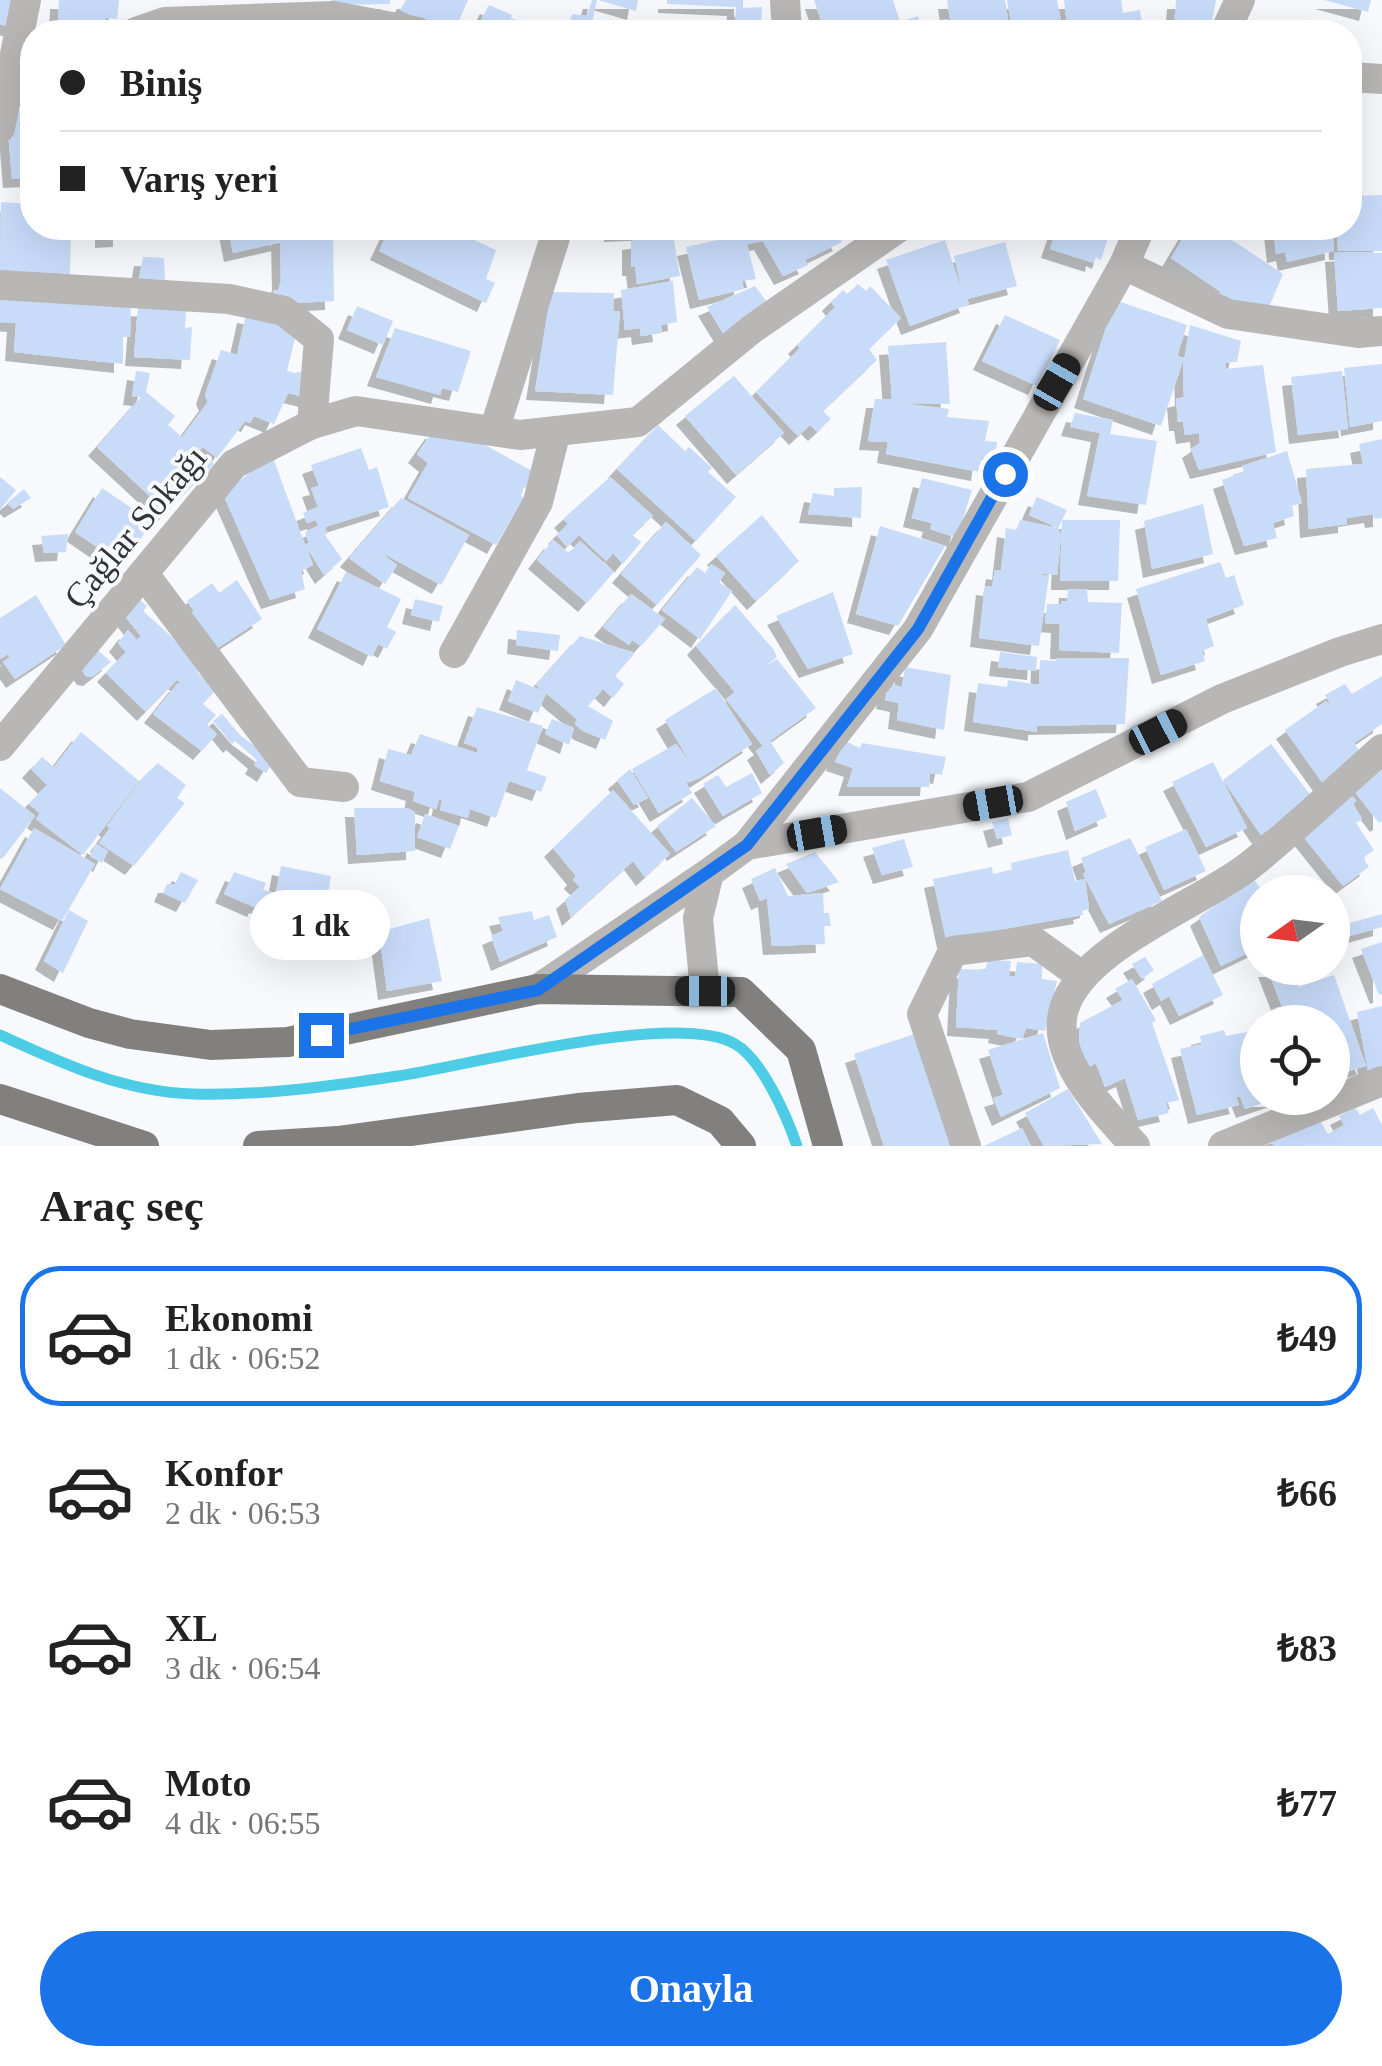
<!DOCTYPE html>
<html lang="tr">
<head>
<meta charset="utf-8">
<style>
  body { margin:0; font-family:"Times New Roman",serif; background:#f6f6f6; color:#222; height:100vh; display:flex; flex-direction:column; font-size:38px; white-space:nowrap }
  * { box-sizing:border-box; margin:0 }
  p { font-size:32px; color:#767676 }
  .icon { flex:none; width:55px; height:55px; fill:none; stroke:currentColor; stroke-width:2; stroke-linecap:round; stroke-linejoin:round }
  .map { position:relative; height:1146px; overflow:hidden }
  .panel { display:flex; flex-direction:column; background:#fff; flex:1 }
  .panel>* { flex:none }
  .top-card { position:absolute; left:20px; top:20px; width:1342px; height:220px; border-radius:40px; box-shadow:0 10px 40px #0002; display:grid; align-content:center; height:220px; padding:0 40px; background:#fff }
  .needle { width:65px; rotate:256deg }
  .tools { position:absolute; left:1240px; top:875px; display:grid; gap:20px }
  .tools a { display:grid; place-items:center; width:110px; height:110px; border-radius:50%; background:#fff; box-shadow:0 10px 40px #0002; font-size:50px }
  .end { position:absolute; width:45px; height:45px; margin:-22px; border:12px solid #1a73e8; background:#fff; box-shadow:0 0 0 5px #fff }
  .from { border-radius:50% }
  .bubble { position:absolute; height:70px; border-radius:35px; background:#fff; box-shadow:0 10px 40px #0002; font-size:32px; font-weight:700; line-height:70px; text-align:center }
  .car { position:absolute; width:30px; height:60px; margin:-30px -15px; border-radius:12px; box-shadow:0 0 8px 2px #0007; background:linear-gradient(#222 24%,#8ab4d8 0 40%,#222 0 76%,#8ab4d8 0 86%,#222 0) }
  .top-card b { display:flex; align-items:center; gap:35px; height:95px; font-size:38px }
  .top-card b+b { border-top:2px solid #e0e0e0 }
  .top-card i { width:25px; height:25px; background:#222 }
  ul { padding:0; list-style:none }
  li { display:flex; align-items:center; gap:30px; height:140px; margin:0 20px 15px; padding:0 20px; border:5px solid transparent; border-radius:40px }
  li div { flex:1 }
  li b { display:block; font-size:38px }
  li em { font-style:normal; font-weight:700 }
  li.selected { border-color:#1a73e8 }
  li>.icon { width:90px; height:90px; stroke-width:1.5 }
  h2 { padding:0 40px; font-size:45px; line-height:120px }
  .cta { display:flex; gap:20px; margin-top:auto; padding:20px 40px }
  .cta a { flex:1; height:115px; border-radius:60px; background:#1a73e8; color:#fff; font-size:40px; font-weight:700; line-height:115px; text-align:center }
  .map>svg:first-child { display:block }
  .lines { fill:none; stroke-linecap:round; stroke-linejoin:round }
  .stream { stroke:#4ccce5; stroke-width:11 }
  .building { fill:#c8dcfa; filter:url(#shadow) }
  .minor { stroke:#b8b7b6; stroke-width:30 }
  .tertiary { stroke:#b8b7b6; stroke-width:30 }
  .primary { stroke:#81807e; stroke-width:30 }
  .route { stroke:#1a73e8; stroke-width:12 }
  .labels { text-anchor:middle; stroke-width:8; stroke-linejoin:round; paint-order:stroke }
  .street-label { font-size:35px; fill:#323334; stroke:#f7f9fc }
</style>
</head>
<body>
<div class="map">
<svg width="1382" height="1146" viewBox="0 0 1382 1146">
  <defs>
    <filter id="shadow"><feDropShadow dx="-9" dy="9" stdDeviation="0" flood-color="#0004"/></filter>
  </defs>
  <rect width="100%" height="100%" fill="#f7f9fc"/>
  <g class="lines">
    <path class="stream" d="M 0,1035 C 63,1064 124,1092 194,1094 C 261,1096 332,1086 398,1076 C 470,1065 677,1010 735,1044 C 762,1059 787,1117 797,1146"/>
  </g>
  <path class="building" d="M 0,0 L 22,0 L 15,28 L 0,24 Z
    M 59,0 L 119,0 L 117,19 L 106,18 L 105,26 L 58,23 Z
    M 331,0 L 390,0 L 390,4 L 332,5 Z
    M 406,0 L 468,0 L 454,32 L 447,32 L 400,10 Z
    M 592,0 L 597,0 L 590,32 L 567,32 L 572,14 L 587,16 Z
    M 598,0 L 638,0 L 636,11 Z
    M 667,0 L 743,0 L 743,8 L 762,7 L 761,24 L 735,23 L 736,7 L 667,4 Z
    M 814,0 L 893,0 L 900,22 L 918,16 L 922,32 L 825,32 Z
    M 947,0 L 1005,0 L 1010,32 L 952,32 Z
    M 1007,0 L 1057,0 L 1063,32 L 1013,32 Z
    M 1064,0 L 1121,0 L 1123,13 L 1140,10 L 1143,32 L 1068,32 Z
    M 1176,0 L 1216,0 L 1210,32 L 1174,28 Z
    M 1324,0 L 1371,0 L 1368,12 Z
    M 489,5 L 512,15 L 511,18 L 550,32 L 475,32 Z
    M 947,19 L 951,32 L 935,32 L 934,22 Z
    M 32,109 L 32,178 L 12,179 L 7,118 L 12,111 Z
    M 1382,195 L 1382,251 L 1338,251 L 1337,228 L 1350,228 L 1350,196 Z
    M 1,202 L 32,204 L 32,228 L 71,230 L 70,274 L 0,271 Z
    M 104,228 L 122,228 L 122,238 L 104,239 Z
    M 228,228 L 277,228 L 281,242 L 233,253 Z
    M 333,228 L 334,301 L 275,304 L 273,291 L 278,290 L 281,281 L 280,235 Z
    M 390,228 L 462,228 L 459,233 L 496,250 L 486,279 L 495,283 L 486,303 L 379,251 Z
    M 613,228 L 663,228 L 663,231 L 613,233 Z
    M 755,228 L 833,228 L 842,242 L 805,260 L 808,265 L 783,276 L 763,241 L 747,244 L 756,279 L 742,281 L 744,289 L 699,300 L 686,247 L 745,234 L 744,232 Z
    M 1057,228 L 1111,228 L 1101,260 L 1095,257 L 1094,263 L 1050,249 Z
    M 1189,228 L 1214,228 L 1283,274 L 1266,314 L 1249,316 L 1219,294 L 1221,292 L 1171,258 Z
    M 1273,228 L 1333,228 L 1334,251 L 1287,262 L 1285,252 L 1276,254 Z
    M 673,235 L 680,276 L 637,284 L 635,267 L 631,267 L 631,241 Z
    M 945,240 L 963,294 L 954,256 L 1005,242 L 1017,286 L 967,299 L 969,304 L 910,326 L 886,260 Z
    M 1350,252 L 1382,253 L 1382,308 L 1338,311 L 1334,253 Z
    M 143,257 L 164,258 L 165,280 L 139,279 Z
    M 673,281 L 677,322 L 661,325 L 662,333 L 641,336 L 640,328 L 625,330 L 621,290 Z
    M 858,284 L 866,291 L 870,286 L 901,318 L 869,349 L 877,360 L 823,411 L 831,419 L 817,432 L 810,425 L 798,436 L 756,392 L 800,348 L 797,345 L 835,307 L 831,302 L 843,290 L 847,294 Z
    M 755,286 L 769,305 L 726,338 L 707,307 Z
    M 0,292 L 131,299 L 130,337 L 123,337 L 123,364 L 14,352 L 16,323 L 0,322 Z
    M 551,292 L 614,293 L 613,311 L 620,311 L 613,395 L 535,391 Z
    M 1115,300 L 1187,325 L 1177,356 L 1184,358 L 1161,426 L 1083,399 Z
    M 357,306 L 393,321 L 383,345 L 347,330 Z
    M 138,307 L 186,311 L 185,328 L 192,327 L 190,360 L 134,357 Z
    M 246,314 L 280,320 L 296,334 L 287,371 L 295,373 L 310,370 L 308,398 L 288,393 L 274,424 L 254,416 L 250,423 L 245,421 L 217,458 L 203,447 L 199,451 L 214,464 L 167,512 L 97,447 L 141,397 L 132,396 L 136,371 L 150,373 L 146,392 L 175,416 L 168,425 L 182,437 L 208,402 L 205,395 L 221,350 L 237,355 Z
    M 1005,315 L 1060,340 L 1037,386 L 982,361 Z
    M 1190,325 L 1241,341 L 1237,362 L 1225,363 L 1226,369 L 1263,365 L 1276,452 L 1199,470 L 1191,449 L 1200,443 L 1199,433 L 1185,435 L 1183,422 L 1178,422 L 1176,399 L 1184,397 L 1183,367 Z
    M 395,328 L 471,351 L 458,392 L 442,388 L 440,395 L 376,377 Z
    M 946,342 L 950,404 L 899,403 L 949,409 L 947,417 L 989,421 L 985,441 L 997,442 L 995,459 L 982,457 L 980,472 L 886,454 L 888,442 L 868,441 L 875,399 L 892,399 L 888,346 Z
    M 1382,364 L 1382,421 L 1350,427 L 1344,368 Z
    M 1342,371 L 1348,429 L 1298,435 L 1291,377 Z
    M 734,376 L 784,433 L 736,475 L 685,416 Z
    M 1075,413 L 1113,420 L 1110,434 L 1157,441 L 1146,505 L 1087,496 L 1100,433 L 1070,427 Z
    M 658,425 L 685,451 L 689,447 L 712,468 L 708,472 L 736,497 L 696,541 L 617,469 Z
    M 434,430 L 474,439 L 536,473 L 527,488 L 524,487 L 521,495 L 523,498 L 496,545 L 408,498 L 428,463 L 417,454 Z
    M 1382,439 L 1382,518 L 1374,519 L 1373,514 L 1347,518 L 1347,524 L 1309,529 L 1306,469 L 1363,464 L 1359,444 Z
    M 361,448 L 369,470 L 377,467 L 389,507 L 325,527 L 327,534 L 325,535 L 342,559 L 324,575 L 306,546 L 313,565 L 301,571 L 305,589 L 270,600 L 223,494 L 272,455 L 305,545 L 309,543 L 305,532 L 318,526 L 316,520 L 307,523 L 303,513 L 318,507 L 311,488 L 319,486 L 311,465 Z
    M 1287,451 L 1302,503 L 1292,506 L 1294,516 L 1273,523 L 1277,538 L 1244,546 L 1222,480 L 1244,472 L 1242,466 Z
    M 0,477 L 16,490 L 0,510 Z
    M 610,477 L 653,516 L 632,535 L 641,542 L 623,564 L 613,553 L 606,561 L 579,535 L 567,547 L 557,535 L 568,524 L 563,519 Z
    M 922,478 L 972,490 L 957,538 L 930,529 L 932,523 L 912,518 Z
    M 862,487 L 861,518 L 808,514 L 813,493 L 834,496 L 834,488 Z
    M 102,488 L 152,522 L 123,565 L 75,532 Z
    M 24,489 L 31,498 L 13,509 L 7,503 Z
    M 1037,497 L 1067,510 L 1058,528 L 1061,536 L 1057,575 L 1025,572 L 1049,576 L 1039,646 L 979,638 L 985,586 L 992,587 L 995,570 L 1001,571 L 1006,528 L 1016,530 L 1020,520 L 1058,528 L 1029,515 Z
    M 401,498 L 469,535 L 441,585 L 379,551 L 397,565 L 385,584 L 349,558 Z
    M 1203,504 L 1213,554 L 1152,569 L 1144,521 Z
    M 762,515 L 799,561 L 756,601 L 716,556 Z
    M 1062,520 L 1120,520 L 1118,581 L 1060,581 Z
    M 666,522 L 701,555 L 657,605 L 621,574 Z
    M 880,526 L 945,546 L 898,626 L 856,614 Z
    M 68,534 L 66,552 L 44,553 L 41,536 Z
    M 553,540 L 569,553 L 580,541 L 614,572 L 587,603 L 537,560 Z
    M 1220,562 L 1226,578 L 1234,575 L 1244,605 L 1206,619 L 1214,646 L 1202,651 L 1205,661 L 1161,675 L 1136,589 Z
    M 711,564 L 725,573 L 719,582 L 732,591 L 700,639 L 662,610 L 697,567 L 705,573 Z
    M 346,572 L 401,599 L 387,627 L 396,632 L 387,649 L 378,644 L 372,657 L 317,629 Z
    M 237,580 L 262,619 L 211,652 L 186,617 L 194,611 L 187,601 L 212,583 L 219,593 Z
    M 1068,589 L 1087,589 L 1088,602 L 1122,603 L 1119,653 L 1059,650 L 1060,624 L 1045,623 L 1047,604 L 1061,604 L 1061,601 L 1067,601 Z
    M 833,592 L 853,654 L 808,669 L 776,616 Z
    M 631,594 L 665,619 L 641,646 L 632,640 L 629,645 L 603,627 Z
    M 36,595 L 66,645 L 15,679 L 3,662 L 10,657 L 8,654 L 0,659 L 0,618 Z
    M 415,599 L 443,606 L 439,622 L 411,615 Z
    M 140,600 L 147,606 L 143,611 L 203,665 L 197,672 L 216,690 L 203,704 L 216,715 L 207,725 L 217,734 L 202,751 L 153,714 L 178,683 L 184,686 L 177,680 L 146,712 L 106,673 L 126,652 L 118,643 L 128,630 L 137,640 L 141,636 L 124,615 Z
    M 735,605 L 774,650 L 777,657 L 764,667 L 777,659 L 816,708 L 770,741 L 784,763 L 770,775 L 756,751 L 763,746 L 726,699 L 735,692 L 696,646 Z
    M 517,630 L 560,635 L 558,651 L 516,645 Z
    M 580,636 L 635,653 L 615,676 L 624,684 L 613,698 L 603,689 L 588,706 L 613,721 L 605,740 L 583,731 L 575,724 L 577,719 L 546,693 L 538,713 L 508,701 L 516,680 L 543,691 L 536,685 Z
    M 93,646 L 111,662 L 92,677 L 86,676 L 78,665 Z
    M 1000,652 L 1037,657 L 1036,671 L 998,667 Z
    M 1057,658 L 1129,658 L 1125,724 L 1037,726 L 1037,732 L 973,722 L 978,683 L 1007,687 L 1008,680 L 1039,685 L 1040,660 L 1056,661 Z
    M 905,667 L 951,675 L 944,730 L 897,720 L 899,703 L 885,700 L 889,684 L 902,687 Z
    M 1382,676 L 1382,724 L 1354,743 L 1364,758 L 1324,785 L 1285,730 L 1326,701 L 1332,707 L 1325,695 L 1345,684 L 1352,694 Z
    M 716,688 L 752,744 L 700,778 L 686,783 L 692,793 L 659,813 L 632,769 L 676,744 L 692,765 L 665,720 Z
    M 477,707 L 543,726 L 527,770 L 547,777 L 541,792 L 509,781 L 496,818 L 470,809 L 468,818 L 440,810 L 442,800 L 439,799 L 436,809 L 413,801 L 415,792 L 380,781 L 388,749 L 411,755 L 420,734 L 477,753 L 478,748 L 464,743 Z
    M 222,714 L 241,736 L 274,760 L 266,773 L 254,765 L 257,760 L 235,741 L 232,744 L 213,721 Z
    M 552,719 L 574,728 L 569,745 L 545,734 Z
    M 81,732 L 139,781 L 83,855 L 36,819 L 40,813 L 29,804 L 47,785 L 31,769 L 42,757 L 54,767 Z
    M 845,741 L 860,748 L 862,743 L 946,757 L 942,775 L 930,773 L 929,787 L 847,787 L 853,768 L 835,762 Z
    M 1271,744 L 1312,797 L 1261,835 L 1223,780 Z
    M 1382,760 L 1382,821 L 1379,823 L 1351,787 Z
    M 1213,762 L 1247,828 L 1206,847 L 1172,782 Z
    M 158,763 L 186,785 L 177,798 L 185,803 L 134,866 L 99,843 L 110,828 L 107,826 L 144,776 Z
    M 630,769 L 648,798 L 634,805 L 617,780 Z
    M 752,773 L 762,793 L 723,816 L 703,784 L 718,775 L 726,787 Z
    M 0,788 L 35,816 L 3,858 L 0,856 Z
    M 1096,789 L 1107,817 L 1075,831 L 1066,802 Z
    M 613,790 L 670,854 L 645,877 L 633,861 L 571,917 L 565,900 L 580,887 L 573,880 L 576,876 L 553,848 Z
    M 1349,792 L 1356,801 L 1353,804 L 1362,819 L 1356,823 L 1374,850 L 1363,858 L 1369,867 L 1343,886 L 1302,835 Z
    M 692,798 L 716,826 L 676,852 L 657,826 Z
    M 354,808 L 407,808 L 415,812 L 415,851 L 357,855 Z
    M 425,814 L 459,826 L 450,849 L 417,837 Z
    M 1008,818 L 1012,835 L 997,839 L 992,822 Z
    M 34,828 L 95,864 L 62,921 L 0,889 Z
    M 1186,829 L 1206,871 L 1164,890 L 1145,847 Z
    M 1130,838 L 1162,901 L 1109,924 L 1083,874 L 1086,872 L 1081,858 Z
    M 904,839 L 913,867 L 882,875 L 872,848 Z
    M 96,844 L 108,851 L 102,863 L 90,856 Z
    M 1068,850 L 1075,881 L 1085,879 L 1089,909 L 1082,911 L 1083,915 L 946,939 L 933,879 L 992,867 L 993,874 L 1012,870 L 1011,863 Z
    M 815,852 L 839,882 L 807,893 L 786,864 Z
    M 281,866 L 331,876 L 322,929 L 296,923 L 294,935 L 267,927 L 273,909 L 258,904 L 256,908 L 224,894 L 234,872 L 266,883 L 263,890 L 276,893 Z
    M 775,868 L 788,896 L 823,893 L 824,913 L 829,913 L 831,926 L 824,926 L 825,944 L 772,946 L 767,898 L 760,901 L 751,879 Z
    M 181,872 L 198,880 L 185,903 L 163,893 L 167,884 L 175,884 Z
    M 1253,878 L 1263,892 L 1258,892 L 1258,948 L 1221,966 L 1199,917 Z
    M 69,910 L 88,921 L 63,973 L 44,961 Z
    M 532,911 L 534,920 L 549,915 L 557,937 L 500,962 L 491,936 L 503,931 L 498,917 Z
    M 1382,914 L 1382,927 L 1332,941 L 1332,928 Z
    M 429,918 L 442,981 L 387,991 L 379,932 Z
    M 1382,942 L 1382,994 L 1379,995 L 1361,949 Z
    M 1203,955 L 1223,995 L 1179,1016 L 1169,996 L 1161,1001 L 1152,984 Z
    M 1145,957 L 1154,970 L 1142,979 L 1132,964 Z
    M 988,960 L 1011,961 L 1009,976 L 1015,976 L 1017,962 L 1042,964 L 1042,979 L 1057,981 L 1045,1031 L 1026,1028 L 1022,1039 L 997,1034 L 998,1030 L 956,1027 L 959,969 L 985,970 Z
    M 1267,968 L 1291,968 L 1299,987 L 1334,975 L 1366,1066 L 1332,1076 L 1332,1022 L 1288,1022 Z
    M 1132,979 L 1156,1020 L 1152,1023 L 1179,1100 L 1166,1103 L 1169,1113 L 1138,1120 L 1125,1078 L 1105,1087 L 1096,1063 L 1085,1069 L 1079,1047 L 1080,1023 L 1123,1000 L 1115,989 Z
    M 1382,1006 L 1382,1068 L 1368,1071 L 1357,1012 Z
    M 1224,1030 L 1226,1036 L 1258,1030 L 1258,1098 L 1278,1098 L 1245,1109 L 1240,1096 L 1236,1097 L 1239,1105 L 1197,1115 L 1180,1049 L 1202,1044 L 1200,1036 Z
    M 924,1031 L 965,1146 L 884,1146 L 854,1054 Z
    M 1043,1033 L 1060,1088 L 1001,1117 L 993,1098 L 1003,1095 L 988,1050 Z
    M 1068,1089 L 1102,1144 L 1044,1146 L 1025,1113 Z
    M 1355,1108 L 1360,1115 L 1373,1108 L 1382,1125 L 1382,1146 L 1274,1146 L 1269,1138 L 1320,1121 L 1328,1134 L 1344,1125 L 1339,1116 Z
    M 1022,1128 L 1031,1146 L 984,1146 Z"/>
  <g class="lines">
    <path class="minor" d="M 785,0 L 787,32
      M 136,32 L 165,22 L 333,16 L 418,32
      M 1350,77 L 1382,79
      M 0,128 L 26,0
      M 1124,265 L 1228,314 L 1358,333 L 1382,331
      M 0,285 L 229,299 L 284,311 L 319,339 L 312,424
      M 494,431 L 558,228
      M 144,574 L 300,782 L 344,787
      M 454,653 L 538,502 L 556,431
      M 0,746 L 234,464 L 312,424 L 356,411 L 520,435 L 638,422 L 752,329 L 898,228
      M 747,845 L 1028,797 L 1222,699 L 1340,652 L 1382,639
      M 966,1146 L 922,1014 L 953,951 L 1033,941 L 1083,977
      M 1135,1146 C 1106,1113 1049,1059 1064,1009 C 1082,947 1200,904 1249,866 C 1295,829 1338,788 1382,749
      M 1223,1146 L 1382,1081"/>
    <path class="tertiary" d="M 1225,32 L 1240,0
      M 709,873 L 747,845 L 918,629 L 1124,265 L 1140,228
      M 538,989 L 709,873 L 698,918 L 705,991"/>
    <path class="primary" d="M 0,989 L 89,1023 L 130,1034 L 211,1045 L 288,1042 L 538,989 L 741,992 L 801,1050 L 828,1146
      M 0,1099 L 144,1146
      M 258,1146 L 338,1141 L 578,1108 L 677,1100 L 720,1121 L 741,1146"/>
  </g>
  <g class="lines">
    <path class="route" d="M 321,1035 L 538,990 L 747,845 L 918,629 L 1005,474"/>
  </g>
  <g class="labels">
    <g class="street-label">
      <text transform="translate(135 527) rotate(-50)" y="12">Çağlar Sokağı</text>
    </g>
  </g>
</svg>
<div class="tools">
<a><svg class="needle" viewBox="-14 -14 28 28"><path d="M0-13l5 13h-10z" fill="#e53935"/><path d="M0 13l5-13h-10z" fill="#767676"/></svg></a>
<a><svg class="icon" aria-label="locate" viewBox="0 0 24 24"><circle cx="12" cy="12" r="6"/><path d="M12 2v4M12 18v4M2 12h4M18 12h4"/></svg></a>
</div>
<i class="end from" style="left:1005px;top:474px"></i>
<i class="end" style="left:321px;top:1035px"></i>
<div class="bubble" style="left:250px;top:890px;width:140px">1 dk</div>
<i class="car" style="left:1057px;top:382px;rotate:30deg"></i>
<i class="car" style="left:1158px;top:732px;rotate:63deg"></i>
<i class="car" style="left:993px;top:803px;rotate:260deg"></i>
<i class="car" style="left:817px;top:833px;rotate:80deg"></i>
<i class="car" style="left:705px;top:991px;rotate:270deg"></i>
<div class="top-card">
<b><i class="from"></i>Biniş</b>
<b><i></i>Varış yeri</b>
</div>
</div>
<section class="panel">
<h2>Araç seç</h2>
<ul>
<li class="selected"><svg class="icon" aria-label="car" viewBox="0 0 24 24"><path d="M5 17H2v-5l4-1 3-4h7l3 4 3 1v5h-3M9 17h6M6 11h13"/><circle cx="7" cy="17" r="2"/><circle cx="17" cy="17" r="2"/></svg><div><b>Ekonomi</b><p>1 dk · 06:52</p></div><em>₺49</em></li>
<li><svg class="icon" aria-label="car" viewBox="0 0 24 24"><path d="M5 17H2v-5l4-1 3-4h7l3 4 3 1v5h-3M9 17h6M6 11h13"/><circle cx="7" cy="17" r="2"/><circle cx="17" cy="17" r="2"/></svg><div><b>Konfor</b><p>2 dk · 06:53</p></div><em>₺66</em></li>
<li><svg class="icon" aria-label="car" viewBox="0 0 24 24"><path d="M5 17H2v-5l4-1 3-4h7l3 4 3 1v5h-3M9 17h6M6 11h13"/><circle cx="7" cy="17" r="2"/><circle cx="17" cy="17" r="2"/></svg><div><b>XL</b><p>3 dk · 06:54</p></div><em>₺83</em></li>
<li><svg class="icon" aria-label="car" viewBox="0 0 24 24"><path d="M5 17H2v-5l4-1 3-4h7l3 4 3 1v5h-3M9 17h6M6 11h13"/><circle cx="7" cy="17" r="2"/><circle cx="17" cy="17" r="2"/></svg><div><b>Moto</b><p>4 dk · 06:55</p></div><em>₺77</em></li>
</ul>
<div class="cta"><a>Onayla</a></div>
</section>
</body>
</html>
